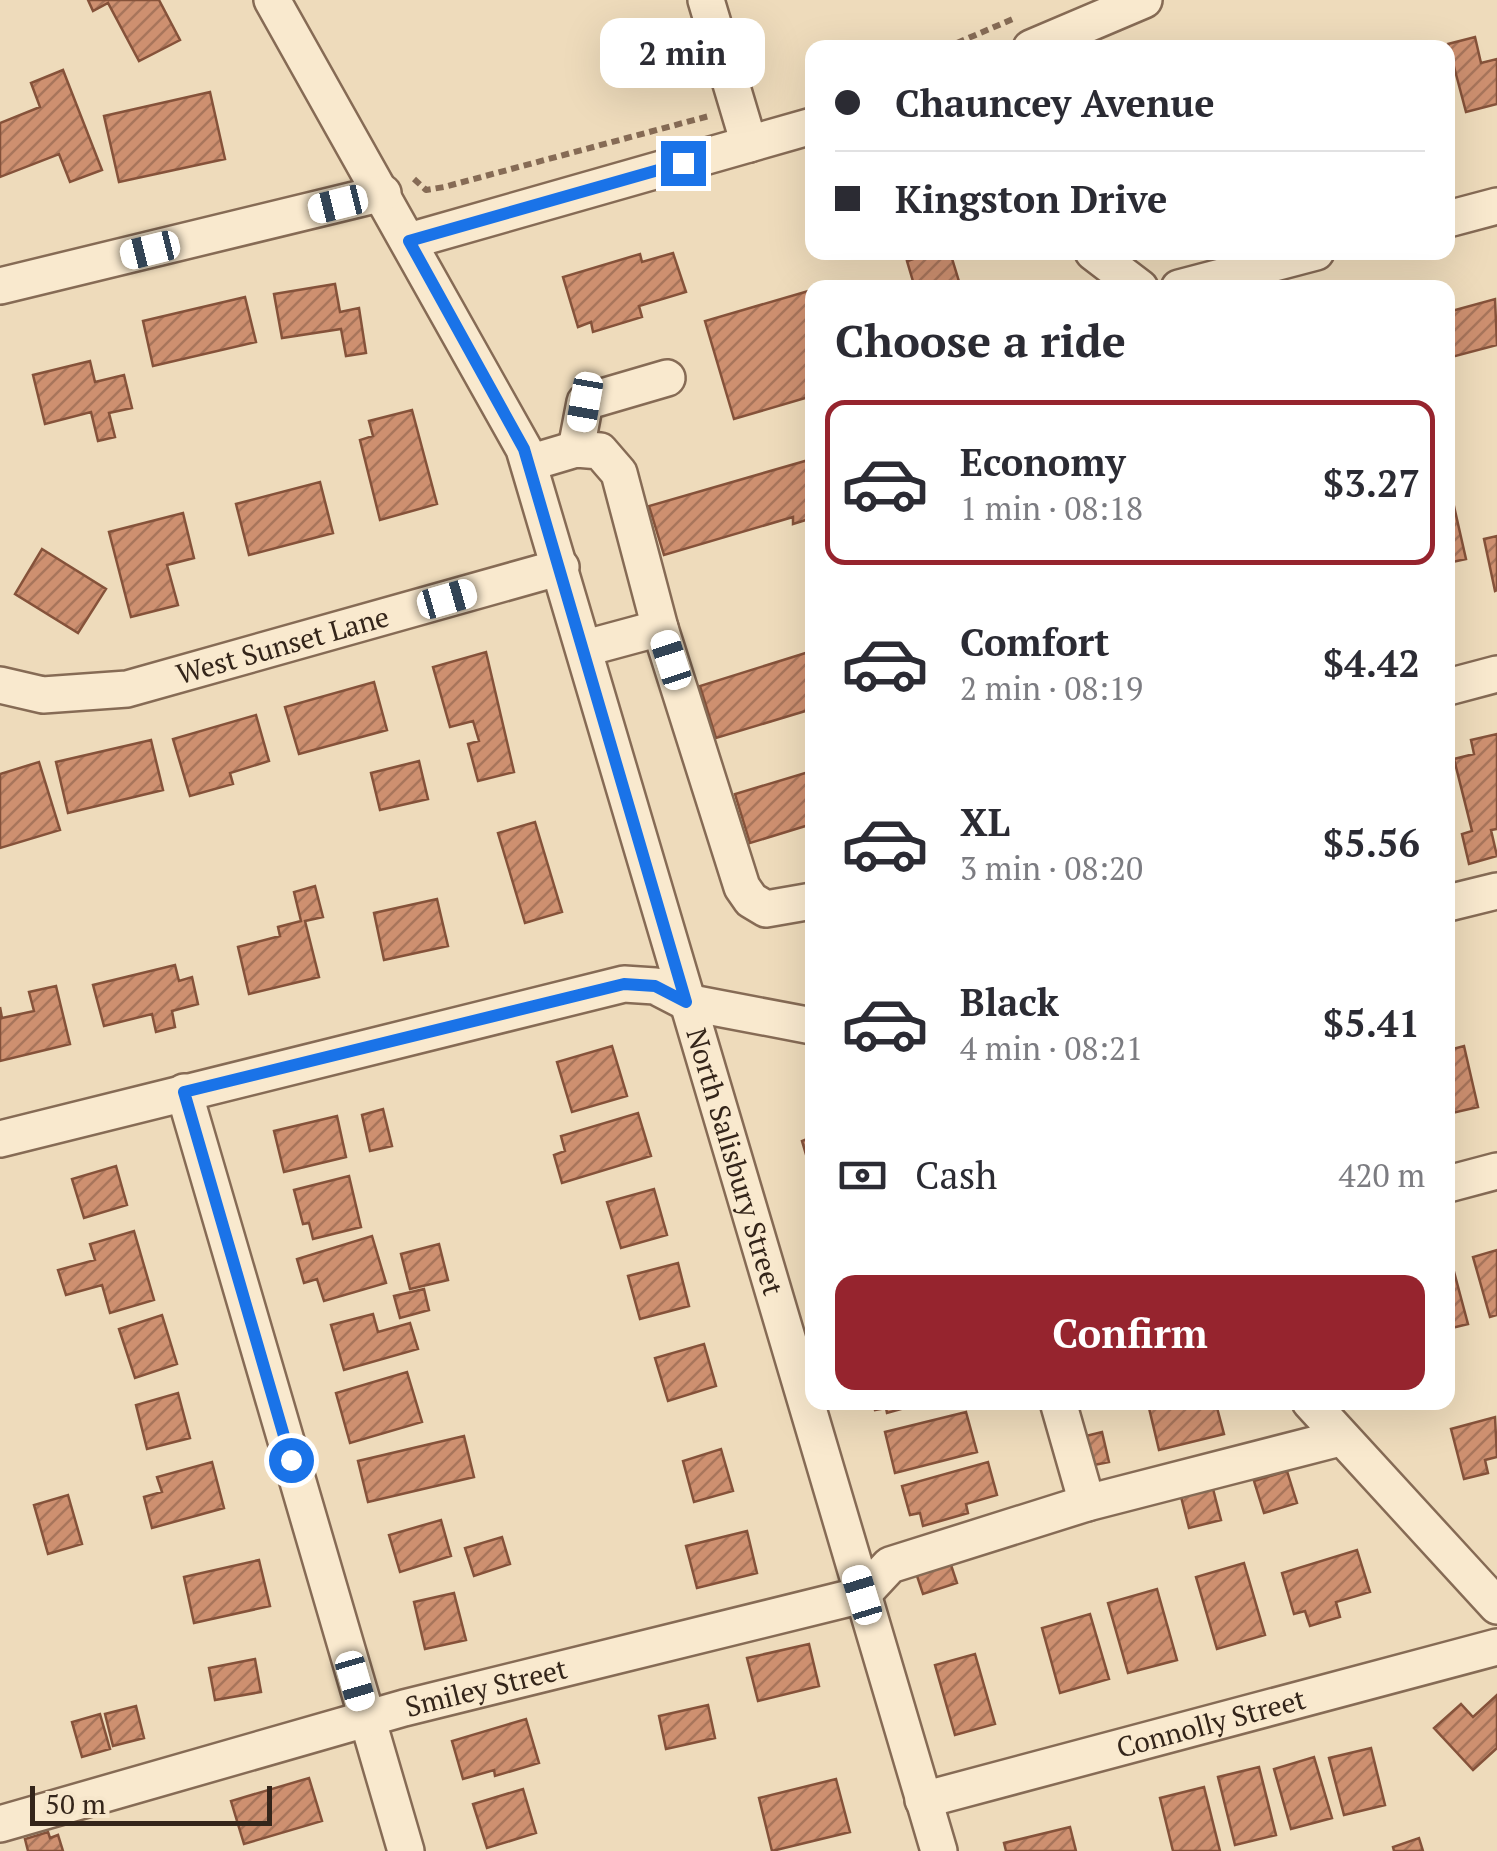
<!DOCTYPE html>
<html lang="en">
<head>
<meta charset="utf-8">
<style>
  body { margin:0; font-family:"PT Serif",serif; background:#f7f7f7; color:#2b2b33; height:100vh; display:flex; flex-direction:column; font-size:38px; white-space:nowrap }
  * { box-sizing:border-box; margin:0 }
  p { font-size:32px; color:#7c7c81 }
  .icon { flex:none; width:55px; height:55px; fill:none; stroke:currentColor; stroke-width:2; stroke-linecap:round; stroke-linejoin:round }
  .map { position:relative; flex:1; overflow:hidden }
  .side { position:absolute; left:805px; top:280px; width:650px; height:1130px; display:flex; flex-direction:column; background:#fff; border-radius:20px; box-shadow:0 10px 40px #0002 }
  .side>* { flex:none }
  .top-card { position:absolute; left:805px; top:40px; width:650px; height:220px; border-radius:20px; box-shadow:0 10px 40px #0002; display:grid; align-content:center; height:220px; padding:0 30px; background:#fff }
  .scale { position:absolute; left:30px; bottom:25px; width:242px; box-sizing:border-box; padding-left:10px; border:5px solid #34251a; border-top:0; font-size:28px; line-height:35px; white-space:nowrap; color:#34251a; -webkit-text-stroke:8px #f6e6cb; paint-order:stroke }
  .end { position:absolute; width:45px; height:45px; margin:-22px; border:12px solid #1a73e8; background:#fff; box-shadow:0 0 0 5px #fff }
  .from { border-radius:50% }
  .bubble { position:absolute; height:70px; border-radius:20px; background:#fff; box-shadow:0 10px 40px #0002; font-size:32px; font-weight:600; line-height:70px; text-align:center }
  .car { position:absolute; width:30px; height:60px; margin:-30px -15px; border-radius:12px; box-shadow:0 0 8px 2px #0007; background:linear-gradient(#fff 24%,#345 0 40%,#fff 0 76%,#345 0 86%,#fff 0) }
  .top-card b { display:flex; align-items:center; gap:35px; height:95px; font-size:38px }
  .top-card b+b { border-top:2px solid #e1e1e2 }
  .top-card i { width:25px; height:25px; background:#2b2b33 }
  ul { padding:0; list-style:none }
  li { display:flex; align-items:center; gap:30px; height:165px; margin:0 20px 15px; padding:0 10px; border:5px solid transparent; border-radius:20px }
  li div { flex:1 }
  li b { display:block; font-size:38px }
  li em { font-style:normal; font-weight:600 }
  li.current { border-color:#96242e }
  li>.icon { width:90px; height:90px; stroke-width:1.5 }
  h2 { padding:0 30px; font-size:45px; line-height:120px }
  .pay { display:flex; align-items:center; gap:25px; height:110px; padding:0 30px; font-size:38px }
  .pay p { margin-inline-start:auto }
  .primary-button { display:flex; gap:20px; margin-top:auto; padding:20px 30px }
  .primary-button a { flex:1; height:115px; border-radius:20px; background:#96242e; color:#fff; font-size:40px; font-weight:600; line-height:115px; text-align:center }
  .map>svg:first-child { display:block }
  .building { fill:url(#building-hatch); stroke:#85523a; stroke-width:2.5 }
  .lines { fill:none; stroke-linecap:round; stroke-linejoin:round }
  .minor-casing { stroke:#866b55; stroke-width:40 }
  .path { stroke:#866b55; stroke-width:6; stroke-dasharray:8 5; stroke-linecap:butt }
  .minor { stroke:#f9e9ce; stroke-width:35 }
  .route { stroke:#1a73e8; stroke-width:12 }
  .labels { text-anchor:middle; stroke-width:8; stroke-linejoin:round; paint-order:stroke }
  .street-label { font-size:28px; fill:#34251a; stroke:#f6e6cb }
</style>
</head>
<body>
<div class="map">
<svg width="1497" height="1851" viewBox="0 0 1497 1851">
  <defs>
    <pattern id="building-hatch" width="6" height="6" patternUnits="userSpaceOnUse" patternTransform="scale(2.5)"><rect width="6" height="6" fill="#ce9070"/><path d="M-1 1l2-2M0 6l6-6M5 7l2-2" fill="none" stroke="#a8755b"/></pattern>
  </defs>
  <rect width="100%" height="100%" fill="#eedbbb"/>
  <path class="building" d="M 88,0 L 159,0 L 180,40 L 139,61 L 108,3 L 93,11 Z
    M 1475,37 L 1481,63 L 1497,59 L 1497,104 L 1466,112 L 1448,44 Z
    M 63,70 L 102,170 L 70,182 L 59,154 L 0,177 L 0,123 L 40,107 L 31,83 Z
    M 210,92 L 225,159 L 119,182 L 104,116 Z
    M 935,252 L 950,252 L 961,288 L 915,288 L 907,261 Z
    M 673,253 L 686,292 L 639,306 L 642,317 L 593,332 L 591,322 L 578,327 L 563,277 L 640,254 L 642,262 Z
    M 335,284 L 340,312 L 359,308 L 366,353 L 346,356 L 341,329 L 282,338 L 274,294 Z
    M 812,290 L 812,396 L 734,419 L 705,321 Z
    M 245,297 L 256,342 L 153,366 L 143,321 Z
    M 1495,299 L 1497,345 L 1448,358 L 1448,312 Z
    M 90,361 L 95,382 L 124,375 L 132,408 L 109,413 L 115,437 L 98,441 L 91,412 L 45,424 L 33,375 Z
    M 412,410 L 437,504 L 380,520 L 360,440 L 373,436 L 369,421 Z
    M 812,459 L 812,518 L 793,524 L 793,517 L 664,555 L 649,506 Z
    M 320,482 L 333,533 L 249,555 L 236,504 Z
    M 1451,493 L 1466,559 L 1448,563 L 1448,494 Z
    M 183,513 L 194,558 L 167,565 L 178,605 L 131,617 L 109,532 Z
    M 1497,536 L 1497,590 L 1495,591 L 1484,539 Z
    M 42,549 L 106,589 L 78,633 L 15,594 Z
    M 812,651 L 812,709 L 716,738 L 700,686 Z
    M 486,652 L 514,772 L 478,781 L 468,744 L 479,741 L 473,721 L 450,727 L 433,667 Z
    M 374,682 L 387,730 L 299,754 L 285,707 Z
    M 256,715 L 269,761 L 230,773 L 233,784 L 190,796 L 173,739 Z
    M 1497,734 L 1497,829 L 1491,830 L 1497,856 L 1469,864 L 1462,834 L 1472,831 L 1454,759 L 1474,754 L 1471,740 Z
    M 151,740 L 163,790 L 68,813 L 56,762 Z
    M 419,761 L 428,799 L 380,810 L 371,773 Z
    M 39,762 L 60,830 L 0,848 L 0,774 Z
    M 812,771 L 812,824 L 750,843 L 735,794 Z
    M 535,822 L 562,912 L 525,923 L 498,833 Z
    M 315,886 L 323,917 L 305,921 L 319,977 L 249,994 L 238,947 L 280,936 L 278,927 L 301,921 L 294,892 Z
    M 437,899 L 448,946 L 384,960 L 374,913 Z
    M 175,965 L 179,981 L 192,977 L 198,1004 L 172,1011 L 175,1027 L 156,1032 L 152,1014 L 104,1026 L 93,985 Z
    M 56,986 L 70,1044 L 0,1061 L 0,1007 L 2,1018 L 34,1011 L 29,992 Z
    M 1448,1045 L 1449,1050 L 1464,1046 L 1478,1107 L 1448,1114 Z
    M 612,1046 L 627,1096 L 572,1112 L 557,1062 Z
    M 383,1109 L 392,1146 L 370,1151 L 362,1115 Z
    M 638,1113 L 651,1156 L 562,1183 L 554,1155 L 565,1151 L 561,1136 Z
    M 337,1116 L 346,1157 L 284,1172 L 274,1131 Z
    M 812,1137 L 812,1175 L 802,1141 Z
    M 116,1166 L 127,1205 L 84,1218 L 72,1179 Z
    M 349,1176 L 361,1227 L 313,1239 L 309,1223 L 303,1224 L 294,1190 Z
    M 654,1189 L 667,1235 L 621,1248 L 607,1202 Z
    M 134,1231 L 154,1300 L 110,1313 L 102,1285 L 66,1295 L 58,1270 L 95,1260 L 90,1244 Z
    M 372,1236 L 386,1283 L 324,1301 L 317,1279 L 304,1283 L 297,1259 Z
    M 439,1244 L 448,1280 L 410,1289 L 401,1254 Z
    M 1497,1250 L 1497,1315 L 1490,1317 L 1473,1257 Z
    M 678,1263 L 689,1306 L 640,1319 L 628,1276 Z
    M 1453,1268 L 1468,1324 L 1448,1329 L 1448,1269 Z
    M 424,1289 L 429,1310 L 400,1318 L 394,1296 Z
    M 373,1314 L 378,1332 L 410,1323 L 418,1349 L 344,1370 L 331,1325 Z
    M 162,1315 L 177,1364 L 135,1378 L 119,1329 Z
    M 704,1344 L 716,1386 L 668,1401 L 655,1358 Z
    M 407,1372 L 422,1422 L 350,1443 L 336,1393 Z
    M 178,1393 L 190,1438 L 147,1449 L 136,1405 Z
    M 873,1402 L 926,1402 L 887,1413 L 886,1408 L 875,1410 Z
    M 1203,1402 L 1204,1407 L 1216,1404 L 1224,1434 L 1159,1450 L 1149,1408 Z
    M 966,1412 L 977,1452 L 895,1473 L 885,1432 Z
    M 1495,1417 L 1497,1457 L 1485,1460 L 1488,1473 L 1464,1479 L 1451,1429 Z
    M 1102,1432 L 1109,1462 L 1089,1466 L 1082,1437 Z
    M 464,1436 L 474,1477 L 368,1502 L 358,1461 Z
    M 721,1449 L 733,1491 L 694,1502 L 683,1461 Z
    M 212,1462 L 224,1508 L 152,1528 L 144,1497 L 162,1492 L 157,1477 Z
    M 988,1462 L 997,1495 L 966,1504 L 968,1513 L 923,1526 L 920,1513 L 910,1515 L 902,1486 Z
    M 1287,1471 L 1297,1503 L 1264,1513 L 1254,1481 Z
    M 1211,1481 L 1221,1520 L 1189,1528 L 1179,1489 Z
    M 68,1495 L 82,1544 L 48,1554 L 34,1505 Z
    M 441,1520 L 451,1556 L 400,1572 L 389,1535 Z
    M 747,1531 L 757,1573 L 697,1588 L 686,1546 Z
    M 502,1537 L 510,1564 L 474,1576 L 465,1548 Z
    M 946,1550 L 957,1583 L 923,1594 L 912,1561 Z
    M 1357,1550 L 1370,1592 L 1336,1602 L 1340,1617 L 1310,1626 L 1305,1611 L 1294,1614 L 1282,1573 Z
    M 259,1560 L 270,1606 L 194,1623 L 184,1577 Z
    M 1244,1563 L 1265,1635 L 1217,1649 L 1196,1577 Z
    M 1157,1589 L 1177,1660 L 1128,1673 L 1108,1603 Z
    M 454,1593 L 466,1640 L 425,1649 L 414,1602 Z
    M 1090,1614 L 1109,1679 L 1060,1693 L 1042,1628 Z
    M 809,1644 L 819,1686 L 758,1701 L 747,1658 Z
    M 975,1654 L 995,1724 L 955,1735 L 935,1665 Z
    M 255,1659 L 261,1692 L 215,1700 L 209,1668 Z
    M 1497,1695 L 1497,1748 L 1473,1770 L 1434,1728 L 1461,1704 L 1473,1717 Z
    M 708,1705 L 715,1738 L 666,1749 L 659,1716 Z
    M 136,1706 L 144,1738 L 113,1746 L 105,1714 Z
    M 100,1714 L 110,1749 L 82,1757 L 72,1722 Z
    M 526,1719 L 539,1763 L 495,1776 L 494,1770 L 463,1779 L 452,1741 Z
    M 1371,1748 L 1385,1805 L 1344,1815 L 1329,1758 Z
    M 1314,1757 L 1332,1818 L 1291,1829 L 1274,1769 Z
    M 1259,1767 L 1276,1835 L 1235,1845 L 1218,1777 Z
    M 309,1778 L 322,1821 L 244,1844 L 231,1801 Z
    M 836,1779 L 850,1832 L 772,1851 L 759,1798 Z
    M 1204,1787 L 1220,1851 L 1173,1851 L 1160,1798 Z
    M 523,1789 L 536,1833 L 487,1848 L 473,1804 Z
    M 1070,1827 L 1076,1851 L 1006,1851 L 1004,1843 Z
    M 48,1832 L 50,1838 L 58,1835 L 63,1851 L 28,1851 L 25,1839 Z
    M 1419,1838 L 1423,1851 L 1394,1851 L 1393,1847 Z"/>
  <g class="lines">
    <g class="minor-casing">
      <g id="minor">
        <path id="s1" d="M 272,0 L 524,449 L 939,1851"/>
        <path d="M 706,0 L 749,144"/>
        <path d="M 1031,48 L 1144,0"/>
        <path d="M 1448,219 L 1497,206"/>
        <path d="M 409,241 L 812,126"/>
        <path d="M 1093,252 L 1140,288"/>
        <path d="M 0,286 L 383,193"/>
        <path d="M 1179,288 L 1316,252"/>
        <path d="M 576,449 L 585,402 L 667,378"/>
        <path d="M 529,463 L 576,449 L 600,451 L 619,473 L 660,628 L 742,887 L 751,900 L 766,909 L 812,901"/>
        <path d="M 586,648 L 660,628"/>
        <path id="s2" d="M 0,685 L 43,695 L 127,689 L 561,567"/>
        <path d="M 1448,687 L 1497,674"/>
        <path d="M 1448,903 L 1497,891"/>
        <path d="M 184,1092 L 406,1851"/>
        <path d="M 0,1139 L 624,984 L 655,986 L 686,1002 L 812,1026"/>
        <path d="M 1448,1184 L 1497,1171"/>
        <path d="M 1058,1402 L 1087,1503"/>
        <path d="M 1310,1402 L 1497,1606"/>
        <path id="s3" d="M 923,1800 L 1497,1647"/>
        <path id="s4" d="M 0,1824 L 404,1708 L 862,1595 L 890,1565 L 1087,1503 L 1340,1438"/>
      </g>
    </g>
    <path class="path" d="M 945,48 L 1013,19
      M 414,179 L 426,190 L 444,187 L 709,116"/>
    <use href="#minor" class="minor"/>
  </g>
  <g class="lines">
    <path class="route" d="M 291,1460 L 184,1092 L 624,984 L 655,986 L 686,1002 L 524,449 L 409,241 L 683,163"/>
  </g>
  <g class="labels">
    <g class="street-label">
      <text dy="10" stroke="none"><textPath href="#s2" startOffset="290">West Sunset Lane</textPath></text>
      <text dy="10" stroke="none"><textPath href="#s1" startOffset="1258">North Salisbury Street</textPath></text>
      <text dy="10" stroke="none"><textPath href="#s4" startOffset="505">Smiley Street</textPath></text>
      <text dy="10" stroke="none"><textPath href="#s3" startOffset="298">Connolly Street</textPath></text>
    </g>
  </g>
</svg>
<div class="scale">50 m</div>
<i class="end from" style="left:291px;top:1460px"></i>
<i class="end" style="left:683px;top:163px"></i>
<div class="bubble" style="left:600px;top:18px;width:165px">2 min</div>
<i class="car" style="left:338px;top:204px;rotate:256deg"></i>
<i class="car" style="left:150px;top:250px;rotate:256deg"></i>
<i class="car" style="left:585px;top:402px;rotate:190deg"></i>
<i class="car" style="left:447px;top:599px;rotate:74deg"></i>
<i class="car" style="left:671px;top:660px;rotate:342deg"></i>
<i class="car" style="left:862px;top:1595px;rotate:343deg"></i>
<i class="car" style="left:355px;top:1681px;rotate:164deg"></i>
<div class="top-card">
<b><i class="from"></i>Chauncey Avenue</b>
<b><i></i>Kingston Drive</b>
</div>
<section class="side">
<h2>Choose a ride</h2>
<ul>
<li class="current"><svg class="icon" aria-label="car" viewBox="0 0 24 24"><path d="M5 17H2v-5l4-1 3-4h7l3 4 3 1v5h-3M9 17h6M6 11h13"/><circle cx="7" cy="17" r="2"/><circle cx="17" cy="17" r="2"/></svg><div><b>Economy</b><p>1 min · 08:18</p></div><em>$3.27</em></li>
<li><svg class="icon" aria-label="car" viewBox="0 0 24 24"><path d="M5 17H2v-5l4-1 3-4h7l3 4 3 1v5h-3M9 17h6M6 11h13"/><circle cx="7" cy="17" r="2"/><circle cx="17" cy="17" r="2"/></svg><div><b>Comfort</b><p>2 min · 08:19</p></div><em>$4.42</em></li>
<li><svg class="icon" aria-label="car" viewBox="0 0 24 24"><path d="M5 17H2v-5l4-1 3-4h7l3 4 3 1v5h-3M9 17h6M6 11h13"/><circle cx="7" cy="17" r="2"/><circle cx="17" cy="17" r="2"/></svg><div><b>XL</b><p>3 min · 08:20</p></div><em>$5.56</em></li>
<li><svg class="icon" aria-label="car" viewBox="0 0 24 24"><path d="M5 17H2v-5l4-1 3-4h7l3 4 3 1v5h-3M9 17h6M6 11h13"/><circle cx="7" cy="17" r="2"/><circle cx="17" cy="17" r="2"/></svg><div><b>Black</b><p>4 min · 08:21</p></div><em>$5.41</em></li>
</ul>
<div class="pay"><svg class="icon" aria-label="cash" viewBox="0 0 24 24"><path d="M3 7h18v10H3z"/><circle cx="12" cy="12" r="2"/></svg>Cash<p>420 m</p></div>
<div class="primary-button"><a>Confirm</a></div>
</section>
</div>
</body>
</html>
